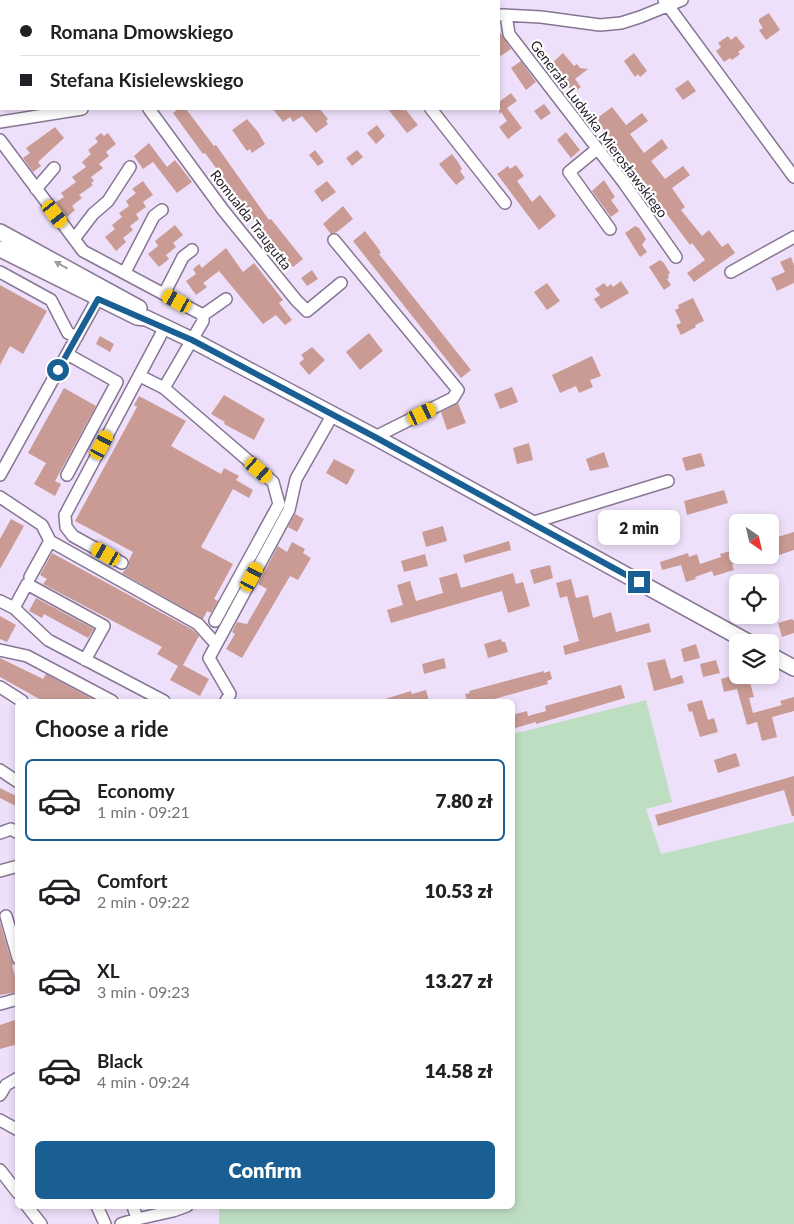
<!DOCTYPE html>
<html lang="en">
<head>
<meta charset="utf-8">
<style>
  body { margin:0; font-family:Lato,sans-serif; background:#f2f2f2; color:#202124; height:100vh; display:flex; flex-direction:column; font-size:19px; white-space:nowrap }
  * { box-sizing:border-box; margin:0 }
  p { font-size:16px; color:#757577 }
  .icon { flex:none; width:28px; height:28px; fill:none; stroke:currentColor; stroke-width:2; stroke-linecap:round; stroke-linejoin:round }
  .map { position:relative; flex:1; overflow:hidden }
  .details { position:absolute; left:15px; top:699px; width:500px; height:510px; display:flex; flex-direction:column; background:#fff; border-radius:8px; box-shadow:0 2px 8px #0003 }
  .details>* { flex:none }
  .banner { position:absolute; left:0px; top:0px; width:500px; height:110px; box-shadow:0 2px 8px #0003; display:grid; align-content:center; height:110px; padding:0 20px; background:#fff }
  .needle { width:32px; rotate:146deg }
  .buttons { position:absolute; left:729px; top:514px; display:grid; gap:10px }
  .buttons a { display:grid; place-items:center; width:50px; height:50px; border-radius:8px; background:#fff; box-shadow:0 2px 8px #0003; font-size:25px }
  .end { position:absolute; width:22px; height:22px; margin:-11px; border:6px solid #195f93; background:#fff; box-shadow:0 0 0 2px #fff }
  .from { border-radius:50% }
  .bubble { position:absolute; height:35px; border-radius:8px; background:#fff; box-shadow:0 2px 8px #0003; font-size:16px; font-weight:800; line-height:35px; text-align:center }
  .car { position:absolute; width:15px; height:30px; margin:-15px -8px; border-radius:6px; box-shadow:0 0 4px 1px #0007; background:linear-gradient(#f5c518 24%,#345 0 40%,#f5c518 0 76%,#345 0 86%,#f5c518 0) }
  .banner b { display:flex; align-items:center; gap:18px; height:48px; font-size:19px }
  .banner b+b { border-top:1px solid #e0e0e0 }
  .banner i { width:12px; height:12px; background:#202124 }
  ul { padding:0; list-style:none }
  li { display:flex; align-items:center; gap:15px; height:82px; margin:0 10px 8px; padding:0 10px; border:2px solid transparent; border-radius:8px }
  li div { flex:1 }
  li b { display:block; font-size:19px }
  li em { font-style:normal; font-weight:800 }
  li.active { border-color:#195f93 }
  li>.icon { width:45px; height:45px; stroke-width:1.5 }
  h2 { padding:0 20px; font-size:22px; line-height:60px }
  .cta { display:flex; gap:10px; margin-top:auto; padding:10px 20px }
  .cta a { flex:1; height:58px; border-radius:8px; background:#195f93; color:#fff; font-size:20px; font-weight:800; line-height:58px; text-align:center }
  .map>svg:first-child { display:block }
  .green { fill:#bedec2 }
  .building { fill:#c99b94 }
  .lines { fill:none; stroke-linecap:round; stroke-linejoin:round }
  .minor-casing { stroke:#867693; stroke-width:14 }
  .major-casing { stroke:#867693; stroke-width:18 }
  .minor { stroke:#fff; stroke-width:11 }
  .major { stroke:#fff; stroke-width:15 }
  .oneway { fill:#9e9ba0 }
  .route { stroke:#195f93; stroke-width:6 }
  .labels { text-anchor:middle; stroke-width:4.5; stroke-linejoin:round; paint-order:stroke }
  .street-label { font-size:14px; fill:#27202c; stroke:#fff }
</style>
</head>
<body>
<div class="map">
<svg width="794" height="1224" viewBox="0 0 794 1224">
  <rect width="100%" height="100%" fill="#eee0fa"/>
  <path class="green" d="M 646,700 L 672,802 L 646,809 L 661,854 L 794,822 L 794,1224 L 219,1224 L 219,1206 L 512,1206 L 513,734 Z"/>
  <path class="building" d="M 769,13 L 780,30 L 766,40 L 759,30 L 763,28 L 759,22 L 759,19 Z
    M 499,31 L 511,49 L 499,57 Z
    M 728,36 L 731,40 L 736,36 L 745,47 L 738,52 L 740,54 L 732,60 L 730,58 L 724,62 L 716,51 L 721,47 L 718,43 Z
    M 563,53 L 574,66 L 577,64 L 580,68 L 588,69 L 575,79 L 581,87 L 573,93 L 551,64 Z
    M 634,53 L 647,71 L 640,77 L 638,74 L 635,77 L 624,61 Z
    M 521,61 L 536,82 L 526,90 L 511,68 Z
    M 688,80 L 696,91 L 683,100 L 675,89 Z
    M 511,93 L 517,101 L 507,108 L 522,128 L 508,139 L 499,127 L 507,121 L 501,112 L 499,114 L 499,102 Z
    M 544,104 L 551,113 L 541,120 L 534,111 Z
    M 612,107 L 626,125 L 642,113 L 648,121 L 630,134 L 644,153 L 662,139 L 668,148 L 651,161 L 665,179 L 683,166 L 690,175 L 672,188 L 685,207 L 681,210 L 702,236 L 709,230 L 722,247 L 728,243 L 735,253 L 694,282 L 687,273 L 705,260 L 692,243 L 690,245 L 596,119 Z
    M 178,109 L 186,109 L 214,146 L 216,145 L 269,220 L 271,219 L 303,259 L 293,267 L 260,226 L 259,227 L 205,153 L 203,154 L 173,113 Z
    M 273,109 L 320,109 L 328,119 L 326,121 L 328,124 L 316,133 L 302,116 L 293,122 L 290,117 L 283,122 Z
    M 388,109 L 402,109 L 404,111 L 406,110 L 418,125 L 407,133 Z
    M 247,119 L 258,132 L 265,144 L 252,153 L 250,149 L 247,151 L 232,130 Z
    M 377,125 L 385,136 L 376,144 L 367,133 Z
    M 55,127 L 64,138 L 38,162 L 41,166 L 33,172 L 23,158 L 30,153 L 26,148 Z
    M 566,132 L 580,150 L 571,158 L 557,140 Z
    M 101,133 L 104,136 L 108,133 L 116,144 L 106,152 L 109,156 L 99,164 L 103,168 L 91,177 L 94,181 L 91,183 L 93,185 L 79,195 L 82,198 L 72,206 L 75,210 L 67,217 L 56,202 L 64,197 L 61,193 L 76,182 L 72,177 L 86,167 L 82,162 L 91,154 L 88,150 L 98,142 L 95,138 Z
    M 149,143 L 167,167 L 175,160 L 192,182 L 177,193 L 153,162 L 143,169 L 134,156 Z
    M 315,150 L 324,162 L 318,166 L 309,155 Z
    M 357,150 L 363,157 L 352,166 L 346,158 Z
    M 452,154 L 458,162 L 462,169 L 460,171 L 465,178 L 456,185 L 439,164 Z
    M 516,165 L 524,176 L 517,181 L 532,202 L 540,195 L 556,216 L 539,230 L 497,174 L 508,166 L 510,169 Z
    M 604,180 L 615,197 L 611,200 L 619,211 L 611,217 L 592,191 Z
    M 143,181 L 153,195 L 143,202 L 146,207 L 136,214 L 139,219 L 130,226 L 133,230 L 123,238 L 126,242 L 116,251 L 105,237 L 115,229 L 112,225 L 122,217 L 119,213 L 129,206 L 126,201 L 136,193 L 132,189 Z
    M 327,181 L 336,192 L 322,202 L 314,191 Z
    M 343,206 L 353,219 L 337,232 L 331,234 L 323,224 Z
    M 175,225 L 183,235 L 173,243 L 176,247 L 166,255 L 169,259 L 159,267 L 148,254 L 158,246 L 155,241 Z
    M 635,226 L 639,228 L 646,239 L 642,245 L 647,252 L 640,257 L 625,233 Z
    M 365,231 L 378,248 L 381,253 L 379,254 L 471,370 L 461,378 L 353,241 Z
    M 226,248 L 243,272 L 254,263 L 283,300 L 279,303 L 292,320 L 285,325 L 276,315 L 263,324 L 219,271 L 203,283 L 207,287 L 196,295 L 186,281 L 196,274 L 193,269 L 199,264 L 202,268 Z
    M 791,257 L 794,265 L 794,283 L 777,291 L 771,278 L 785,272 L 780,262 Z
    M 660,260 L 664,263 L 670,273 L 668,275 L 669,278 L 667,279 L 671,285 L 664,290 L 649,267 Z
    M 312,270 L 318,279 L 307,286 L 301,278 Z
    M 621,281 L 629,293 L 601,309 L 594,299 L 600,295 L 595,289 L 604,283 L 607,287 L 611,284 L 613,287 Z
    M 547,283 L 560,301 L 547,310 L 534,292 Z
    M 0,285 L 47,311 L 23,354 L 10,346 L 0,365 Z
    M 693,298 L 704,321 L 695,325 L 696,327 L 681,335 L 676,325 L 681,323 L 675,310 L 679,308 L 678,305 Z
    M 369,333 L 383,351 L 360,370 L 346,352 Z
    M 100,336 L 114,344 L 110,352 L 96,344 Z
    M 312,347 L 325,360 L 309,375 L 299,363 L 304,359 L 301,355 Z
    M 592,356 L 601,376 L 590,380 L 593,387 L 579,393 L 576,386 L 560,393 L 552,375 Z
    M 512,387 L 518,402 L 500,409 L 494,394 Z
    M 64,388 L 96,406 L 55,481 L 61,484 L 55,496 L 34,484 L 46,463 L 28,453 Z
    M 224,395 L 265,419 L 254,440 L 224,424 L 225,422 L 211,414 Z
    M 139,396 L 186,421 L 171,446 L 221,474 L 224,468 L 239,476 L 236,480 L 253,490 L 249,498 L 233,489 L 201,547 L 233,564 L 214,599 L 218,601 L 211,613 L 207,611 L 203,619 L 122,573 L 129,566 L 129,560 L 133,552 L 75,521 L 137,407 L 134,405 Z
    M 458,403 L 466,423 L 447,430 L 441,412 Z
    M 529,443 L 533,460 L 517,464 L 513,448 Z
    M 604,452 L 609,467 L 590,471 L 586,459 Z
    M 701,453 L 705,466 L 686,471 L 682,458 Z
    M 334,459 L 355,470 L 347,485 L 326,473 Z
    M 724,490 L 728,503 L 687,515 L 684,501 Z
    M 295,514 L 304,519 L 297,532 L 288,527 Z
    M 670,518 L 675,537 L 659,541 L 653,523 Z
    M 11,519 L 24,526 L 0,569 L 0,539 Z
    M 443,526 L 447,541 L 426,547 L 422,532 Z
    M 794,532 L 794,550 L 776,556 L 771,539 Z
    M 509,541 L 511,550 L 465,563 L 463,555 Z
    M 292,542 L 305,549 L 303,553 L 311,558 L 298,580 L 290,576 L 242,658 L 226,649 L 235,634 L 232,632 L 237,622 L 247,624 L 267,589 L 258,584 L 278,546 L 287,552 Z
    M 734,550 L 737,563 L 732,564 L 734,570 L 714,576 L 712,571 L 695,577 L 696,579 L 686,582 L 681,565 L 662,570 L 660,562 L 688,553 L 689,557 L 697,554 L 700,564 L 721,557 L 720,554 Z
    M 52,553 L 193,630 L 199,636 L 183,665 L 209,679 L 200,696 L 170,680 L 178,666 L 157,654 L 162,647 L 43,584 L 47,579 L 40,575 Z
    M 425,554 L 428,566 L 404,572 L 401,561 Z
    M 550,565 L 553,578 L 534,584 L 530,570 Z
    M 457,573 L 461,588 L 513,573 L 516,584 L 523,582 L 530,606 L 508,613 L 502,591 L 391,623 L 387,610 L 403,605 L 397,585 L 410,581 L 416,601 L 443,593 L 439,578 Z
    M 571,579 L 576,598 L 588,595 L 593,618 L 611,612 L 616,632 L 649,623 L 651,632 L 565,655 L 563,646 L 579,641 L 567,596 L 560,598 L 556,583 Z
    M 36,598 L 94,629 L 88,638 L 44,614 L 42,618 L 29,611 Z
    M 0,616 L 16,625 L 7,642 L 0,639 Z
    M 792,619 L 794,621 L 794,633 L 782,637 L 778,623 Z
    M 501,639 L 502,642 L 505,642 L 508,652 L 488,658 L 484,644 Z
    M 696,644 L 700,658 L 684,662 L 681,649 Z
    M 0,658 L 43,679 L 46,674 L 96,701 L 43,701 L 0,677 Z
    M 444,658 L 446,668 L 424,674 L 422,664 Z
    M 665,659 L 671,679 L 682,675 L 684,683 L 654,691 L 647,663 Z
    M 716,660 L 720,673 L 703,677 L 700,664 Z
    M 544,671 L 544,673 L 550,671 L 552,679 L 547,681 L 548,684 L 487,701 L 467,701 L 465,694 L 470,693 L 469,691 Z
    M 734,675 L 748,675 L 754,697 L 749,698 L 753,713 L 782,705 L 780,701 L 794,697 L 794,711 L 772,717 L 777,737 L 762,741 L 757,722 L 747,725 L 737,689 L 724,692 L 721,679 Z
    M 621,685 L 625,698 L 536,724 L 536,722 L 512,729 L 512,715 L 527,711 L 528,716 L 546,711 L 545,706 Z
    M 426,690 L 429,701 L 385,701 L 385,699 L 411,691 L 412,694 Z
    M 702,700 L 708,720 L 714,718 L 718,732 L 700,737 L 692,711 L 689,712 L 687,704 Z
    M 736,753 L 740,766 L 718,773 L 714,760 Z
    M 794,776 L 794,816 L 792,816 L 784,790 L 658,826 L 655,815 Z
    M 0,788 L 18,797 L 18,807 L 0,798 Z
    M 0,922 L 11,960 L 15,965 L 12,965 L 18,986 L 18,992 L 0,995 Z
    M 18,1019 L 18,1044 L 0,1049 L 0,1025 Z"/>
  <g class="lines">
    <g class="minor-casing">
      <path id="minor" d="M 355,0 L 356,1
        M 664,0 L 794,177
        M 501,15 L 541,17 L 600,25 L 621,23 L 640,17 L 682,0
        M 506,15 L 509,34 L 624,183 L 676,257
        M 149,109 L 223,210 L 296,300 L 307,311 L 341,283
        M 431,109 L 505,203
        M 0,122 L 82,109
        M 0,140 L 83,251 L 203,315 L 203,321 L 164,388
        M 597,149 L 569,172 L 610,229
        M 36,189 L 54,168
        M 74,239 L 93,214 L 108,201 L 130,167
        M 334,240 L 458,390 L 453,398 L 375,437
        M 0,272 L 51,300 L 68,333 L 77,337
        M 125,272 L 154,216 L 162,210
        M 731,272 L 794,237
        M 164,294 L 183,257 L 192,250
        M 203,315 L 226,299
        M 140,376 L 164,388 L 273,482 L 279,504 L 215,621
        M 0,475 L 102,291
        M 67,475 L 117,382 L 67,354
        M 0,497 L 42,525 L 50,541 L 198,624 L 216,644
        M 531,523 L 668,481
        M 122,563 L 73,536 L 66,527 L 65,515 L 165,327
        M 30,577 L 50,541
        M 0,601 L 14,608 L 48,640 L 164,701
        M 14,608 L 27,584 L 104,626 L 85,660
        M 0,650 L 27,656 L 112,701
        M 0,687 L 22,701
        M 226,701 L 230,694 L 209,658 L 289,510 L 296,479 L 333,414
        M 0,770 L 18,782
        M 0,833 L 11,829 L 18,833
        M 0,871 L 18,866
        M 6,916 L 18,958
        M 0,1004 L 18,999
        M 0,1095 L 6,1085 L 18,1078
        M 0,1120 L 18,1130
        M 0,1170 L 18,1193
        M 27,1206 L 41,1224
        M 97,1206 L 105,1224
        M 137,1219 L 173,1211 L 187,1206
        M 121,1224 L 137,1219 L 133,1206"/>
    </g>
    <g class="major-casing">
      <path id="major" d="M 0,232 L 139,308
        M 0,249 L 137,317 L 146,318 L 192,340 L 375,437 L 748,642
        M 770,655 L 794,668"/>
    </g>
    <use href="#minor" class="minor"/>
    <use href="#major" class="major"/>
  </g>
  <defs><path id="oneway-solid" d="M-6-.8H1V-3.2L6.5 0L1 3.2V.8H-6Z" transform="scale(1.25)"/></defs>
  <use class="oneway" href="#oneway-solid" transform="translate(61 265) rotate(-151)"/>
  <g class="lines">
    <path class="route" d="M 58,370 L 98,299 L 192,340 L 375,437 L 639,582"/>
  </g>
  <g class="labels">
    <g class="street-label">
      <text transform="translate(599 129) rotate(53)" y="5">Generała Ludwika Mierosławskiego</text>
      <text transform="translate(251 220) rotate(52)" y="5">Romualda Traugutta</text>
    </g>
  </g>
</svg>
<div class="buttons">
<a><svg class="needle" viewBox="-14 -14 28 28"><path d="M0-13l5 13h-10z" fill="#e53935"/><path d="M0 13l5-13h-10z" fill="#757577"/></svg></a>
<a><svg class="icon" aria-label="locate" viewBox="0 0 24 24"><circle cx="12" cy="12" r="6"/><path d="M12 2v4M12 18v4M2 12h4M18 12h4"/></svg></a>
<a><svg class="icon" aria-label="layers" viewBox="0 0 24 24"><path d="M12 4l9 5-9 5-9-5zM3 14l9 5 9-5"/></svg></a>
</div>
<i class="end from" style="left:58px;top:370px"></i>
<i class="end" style="left:639px;top:582px"></i>
<div class="bubble" style="left:598px;top:510px;width:82px">2 min</div>
<i class="car" style="left:55px;top:214px;rotate:143deg"></i>
<i class="car" style="left:177px;top:301px;rotate:299deg"></i>
<i class="car" style="left:422px;top:414px;rotate:64deg"></i>
<i class="car" style="left:102px;top:445px;rotate:28deg"></i>
<i class="car" style="left:259px;top:470px;rotate:131deg"></i>
<i class="car" style="left:106px;top:554px;rotate:300deg"></i>
<i class="car" style="left:252px;top:577px;rotate:28deg"></i>
<div class="banner">
<b><i class="from"></i>Romana Dmowskiego</b>
<b><i></i>Stefana Kisielewskiego</b>
</div>
<section class="details">
<h2>Choose a ride</h2>
<ul>
<li class="active"><svg class="icon" aria-label="car" viewBox="0 0 24 24"><path d="M5 17H2v-5l4-1 3-4h7l3 4 3 1v5h-3M9 17h6M6 11h13"/><circle cx="7" cy="17" r="2"/><circle cx="17" cy="17" r="2"/></svg><div><b>Economy</b><p>1 min · 09:21</p></div><em>7.80 zł</em></li>
<li><svg class="icon" aria-label="car" viewBox="0 0 24 24"><path d="M5 17H2v-5l4-1 3-4h7l3 4 3 1v5h-3M9 17h6M6 11h13"/><circle cx="7" cy="17" r="2"/><circle cx="17" cy="17" r="2"/></svg><div><b>Comfort</b><p>2 min · 09:22</p></div><em>10.53 zł</em></li>
<li><svg class="icon" aria-label="car" viewBox="0 0 24 24"><path d="M5 17H2v-5l4-1 3-4h7l3 4 3 1v5h-3M9 17h6M6 11h13"/><circle cx="7" cy="17" r="2"/><circle cx="17" cy="17" r="2"/></svg><div><b>XL</b><p>3 min · 09:23</p></div><em>13.27 zł</em></li>
<li><svg class="icon" aria-label="car" viewBox="0 0 24 24"><path d="M5 17H2v-5l4-1 3-4h7l3 4 3 1v5h-3M9 17h6M6 11h13"/><circle cx="7" cy="17" r="2"/><circle cx="17" cy="17" r="2"/></svg><div><b>Black</b><p>4 min · 09:24</p></div><em>14.58 zł</em></li>
</ul>
<div class="cta"><a>Confirm</a></div>
</section>
</div>
</body>
</html>
